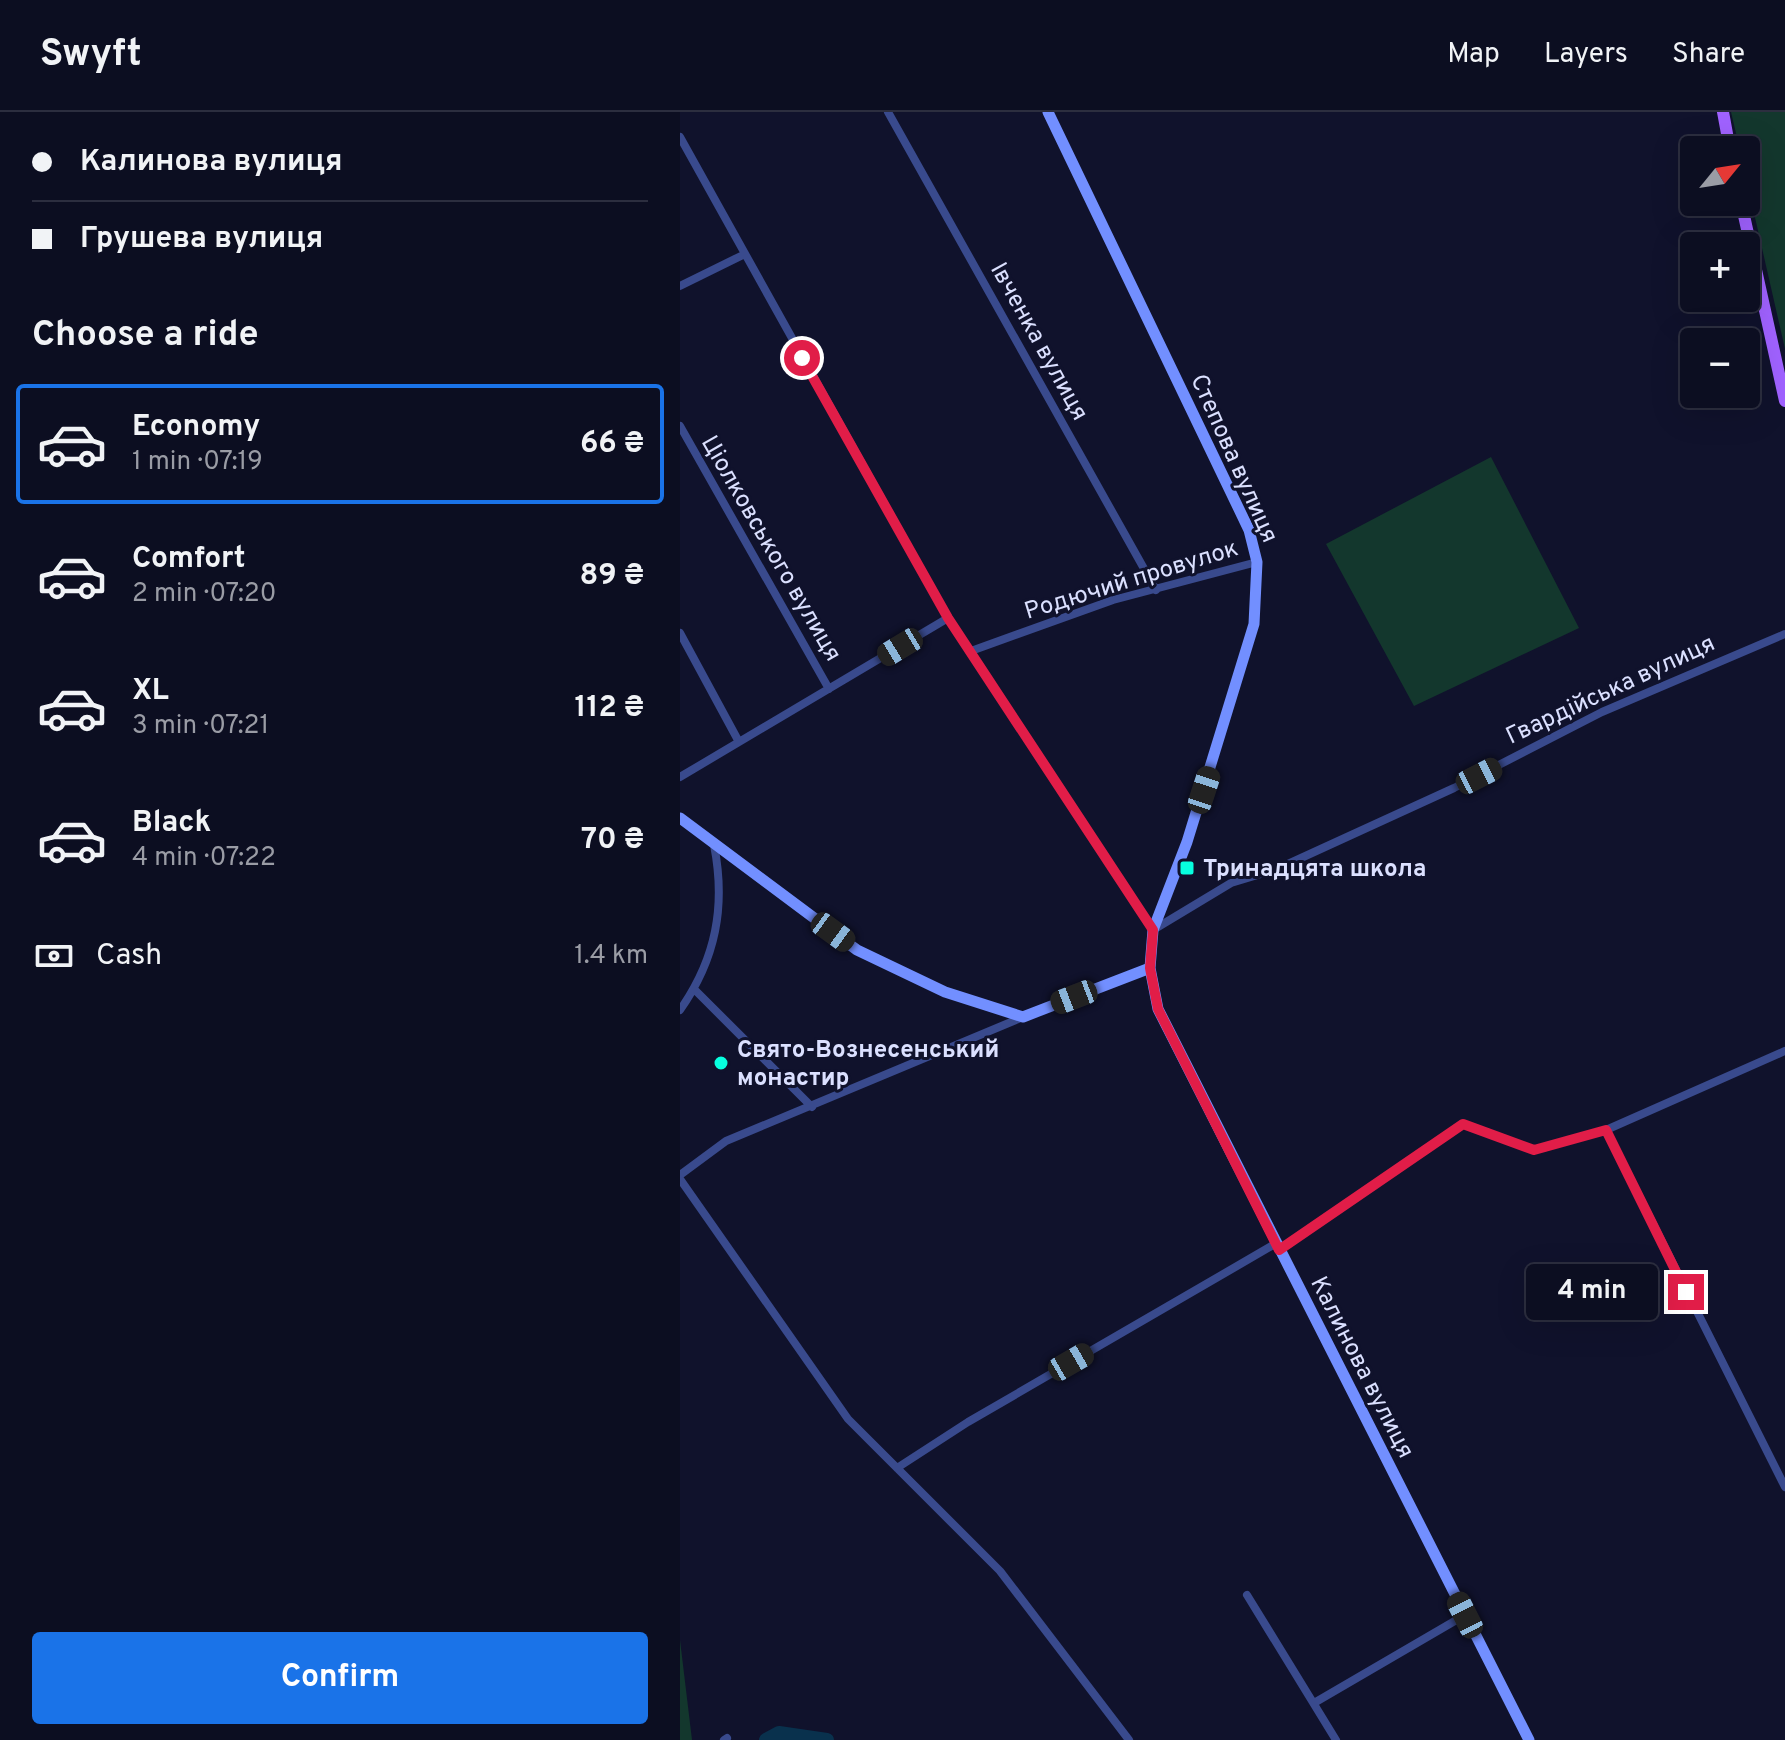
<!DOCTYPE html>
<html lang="en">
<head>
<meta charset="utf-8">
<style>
  body { margin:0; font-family:Overpass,sans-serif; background:#1a1c2e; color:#f1f3f6; height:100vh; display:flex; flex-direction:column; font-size:30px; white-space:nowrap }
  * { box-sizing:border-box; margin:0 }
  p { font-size:26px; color:#9a9ca5 }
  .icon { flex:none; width:44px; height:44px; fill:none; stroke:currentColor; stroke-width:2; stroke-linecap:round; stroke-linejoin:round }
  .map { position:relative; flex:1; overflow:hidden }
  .panel { display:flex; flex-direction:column; background:#0c0e21; width:680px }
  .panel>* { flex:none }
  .hud { display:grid; align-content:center; height:176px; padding:0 32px; background:#0c0e21 }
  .needle { width:52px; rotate:60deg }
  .buttons { position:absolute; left:1000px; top:24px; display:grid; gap:16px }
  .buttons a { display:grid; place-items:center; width:80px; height:80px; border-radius:8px; background:#0c0e21; box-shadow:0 8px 32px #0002,0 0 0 2px #2c2e3f; font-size:40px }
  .end { position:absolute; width:36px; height:36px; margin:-18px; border:10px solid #e11d48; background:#fff; box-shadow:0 0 0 4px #fff }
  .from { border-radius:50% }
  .bubble { position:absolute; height:56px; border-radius:8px; background:#0c0e21; box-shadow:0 8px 32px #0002,0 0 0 2px #2c2e3f; font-size:26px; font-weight:700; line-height:56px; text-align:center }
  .car { position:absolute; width:24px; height:48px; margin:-24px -12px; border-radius:10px; box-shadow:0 0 6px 2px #0007; background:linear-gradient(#222 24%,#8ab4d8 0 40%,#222 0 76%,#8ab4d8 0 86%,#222 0) }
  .hud b { display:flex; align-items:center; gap:28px; height:76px; font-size:30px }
  .hud b+b { border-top:2px solid #2c2e3f }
  .hud i { width:20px; height:20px; background:#f1f3f6 }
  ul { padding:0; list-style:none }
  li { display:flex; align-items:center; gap:24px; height:120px; margin:0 16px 12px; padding:0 16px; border:4px solid transparent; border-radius:8px }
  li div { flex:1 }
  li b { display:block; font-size:30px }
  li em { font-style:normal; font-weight:700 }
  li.selected { border-color:#1a73e8 }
  li>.icon { width:72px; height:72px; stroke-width:1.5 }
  h2 { padding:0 32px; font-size:36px; line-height:96px }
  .pay { display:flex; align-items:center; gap:20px; height:88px; padding:0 32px; font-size:30px }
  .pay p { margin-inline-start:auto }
  .cta { display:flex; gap:16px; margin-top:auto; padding:16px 32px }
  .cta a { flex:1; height:92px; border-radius:8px; background:#1a73e8; color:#fff; font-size:32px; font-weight:700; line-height:92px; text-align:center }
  header { display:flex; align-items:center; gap:48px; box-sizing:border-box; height:112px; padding:0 40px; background:#0c0e21; border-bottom:2px solid #2c2e3f }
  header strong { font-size:38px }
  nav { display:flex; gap:44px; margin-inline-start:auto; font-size:28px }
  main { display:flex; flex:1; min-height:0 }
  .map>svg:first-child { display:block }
  .green { fill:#13372d }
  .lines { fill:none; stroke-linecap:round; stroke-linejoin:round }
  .river { stroke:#09314d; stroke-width:14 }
  .street { stroke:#394a8d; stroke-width:8 }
  .secondary { stroke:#728fff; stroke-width:11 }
  .primary { stroke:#a062ff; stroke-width:12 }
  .route { stroke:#e11d48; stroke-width:10 }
  .poi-dot { fill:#07ffdf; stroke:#10122c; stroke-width:3 }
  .labels { text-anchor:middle; stroke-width:6; stroke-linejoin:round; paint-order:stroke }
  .street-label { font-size:24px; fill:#dbe0ff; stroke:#10122c }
  .poi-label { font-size:24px; font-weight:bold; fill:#dbe0ff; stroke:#10122c; text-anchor:start }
</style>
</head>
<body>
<header>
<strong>Swyft</strong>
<nav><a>Map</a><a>Layers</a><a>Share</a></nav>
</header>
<main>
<section class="panel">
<div class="hud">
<b><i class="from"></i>Калинова вулиця</b>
<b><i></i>Грушева вулиця</b>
</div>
<h2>Choose a ride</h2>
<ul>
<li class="selected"><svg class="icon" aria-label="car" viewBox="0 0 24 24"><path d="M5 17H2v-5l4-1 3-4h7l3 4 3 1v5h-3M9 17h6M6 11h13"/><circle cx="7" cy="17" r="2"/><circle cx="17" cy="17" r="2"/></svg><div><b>Economy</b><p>1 min · 07:19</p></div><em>66 ₴</em></li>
<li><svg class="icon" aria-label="car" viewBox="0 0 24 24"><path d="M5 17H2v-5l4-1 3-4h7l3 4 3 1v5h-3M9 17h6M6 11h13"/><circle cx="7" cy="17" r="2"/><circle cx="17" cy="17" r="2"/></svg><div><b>Comfort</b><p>2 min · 07:20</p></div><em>89 ₴</em></li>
<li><svg class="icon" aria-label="car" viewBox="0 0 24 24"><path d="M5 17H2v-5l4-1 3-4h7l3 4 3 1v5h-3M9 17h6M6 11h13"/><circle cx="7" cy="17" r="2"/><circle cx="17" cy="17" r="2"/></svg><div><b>XL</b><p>3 min · 07:21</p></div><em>112 ₴</em></li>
<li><svg class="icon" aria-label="car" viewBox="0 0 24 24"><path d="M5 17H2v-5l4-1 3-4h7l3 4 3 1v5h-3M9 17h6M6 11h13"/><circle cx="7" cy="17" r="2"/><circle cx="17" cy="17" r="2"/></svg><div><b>Black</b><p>4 min · 07:22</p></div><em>70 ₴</em></li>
</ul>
<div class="pay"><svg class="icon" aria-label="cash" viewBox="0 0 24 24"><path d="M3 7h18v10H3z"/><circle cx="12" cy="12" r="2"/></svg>Cash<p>1.4 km</p></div>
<div class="cta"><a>Confirm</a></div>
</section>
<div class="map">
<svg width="1105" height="1628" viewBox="0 0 1105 1628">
  <rect width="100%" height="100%" fill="#10122c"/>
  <path class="green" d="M 1051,0 L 1105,0 L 1105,237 L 1066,66 L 1066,38 L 1060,38 Z
    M 811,345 L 899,516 L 734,594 L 646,432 Z
    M 0,1528 L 12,1628 L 0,1628 Z"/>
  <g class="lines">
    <path class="river" d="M 86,1628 L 99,1621 L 147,1628"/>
    <path class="street" d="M 208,0 L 476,478
      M 0,25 L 268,506 L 473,818 L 551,771 L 597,757 L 774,676 L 922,600 L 1105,522
      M 0,174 L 63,143
      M 0,314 L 149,577
      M 0,521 L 59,630
      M 291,539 L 433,488 L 577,450
      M 0,665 L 268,506
      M 15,878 L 132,995
      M 0,898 C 36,847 46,794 34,733
      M 926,1018 L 1105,1375
      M 0,1063 L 46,1029 L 343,905
      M 0,1067 L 168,1307 L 320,1459 L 449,1628
      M 599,1138 L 783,1012 L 854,1038 L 926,1018 L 1105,939
      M 217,1356 L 288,1310 L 595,1132
      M 567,1483 L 656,1628
      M 634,1591 L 785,1503
      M 44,1628 L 47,1626"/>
    <path class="secondary" d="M 368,0 L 569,418 L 577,450 L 574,512 L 507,730 L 473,818 L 470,856 L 478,897 L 849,1628
      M 0,706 L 177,838 L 265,880 L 343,905 L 470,856"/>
    <path class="primary" d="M 1043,0 L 1050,38
      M 1061,90 L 1105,289"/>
  </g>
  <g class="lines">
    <path class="route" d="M 122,246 L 268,506 L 473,818 L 470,856 L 478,897 L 599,1138 L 783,1012 L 854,1038 L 926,1018 L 1006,1180"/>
  </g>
  <g class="poi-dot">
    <rect x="499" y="748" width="16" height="16" rx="4"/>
    <circle cx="41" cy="951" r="8"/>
  </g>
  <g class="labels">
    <g class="street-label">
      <text transform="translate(360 229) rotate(61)" y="8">Івченка вулиця</text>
      <text transform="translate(555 346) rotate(66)" y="8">Степова вулиця</text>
      <text transform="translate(92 436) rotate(60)" y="8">Ціолковського вулиця</text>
      <text transform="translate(451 467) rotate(-17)" y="8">Родючий провулок</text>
      <text transform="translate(930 577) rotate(-25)" y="8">Гвардійська вулиця</text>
      <text transform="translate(683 1255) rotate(63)" y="8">Калинова вулиця</text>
    </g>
    <g class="poi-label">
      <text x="523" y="764">Тринадцята школа</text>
      <text x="57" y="945">Cвято-Вознесенський<tspan x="57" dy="28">монастир</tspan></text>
    </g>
  </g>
</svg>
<div class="buttons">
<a><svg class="needle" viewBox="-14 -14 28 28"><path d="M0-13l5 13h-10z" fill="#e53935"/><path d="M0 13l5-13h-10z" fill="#9a9ca5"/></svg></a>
<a>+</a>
<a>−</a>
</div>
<i class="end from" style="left:122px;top:246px"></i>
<i class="end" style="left:1006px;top:1180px"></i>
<div class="bubble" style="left:846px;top:1152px;width:132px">4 min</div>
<i class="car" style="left:220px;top:535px;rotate:239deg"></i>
<i class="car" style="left:799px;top:664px;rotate:63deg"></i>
<i class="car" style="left:524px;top:678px;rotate:18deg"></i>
<i class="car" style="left:153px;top:820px;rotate:126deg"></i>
<i class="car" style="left:394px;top:885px;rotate:249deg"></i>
<i class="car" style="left:391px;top:1250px;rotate:60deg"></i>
<i class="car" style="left:785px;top:1503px;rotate:333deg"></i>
</div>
</main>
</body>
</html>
